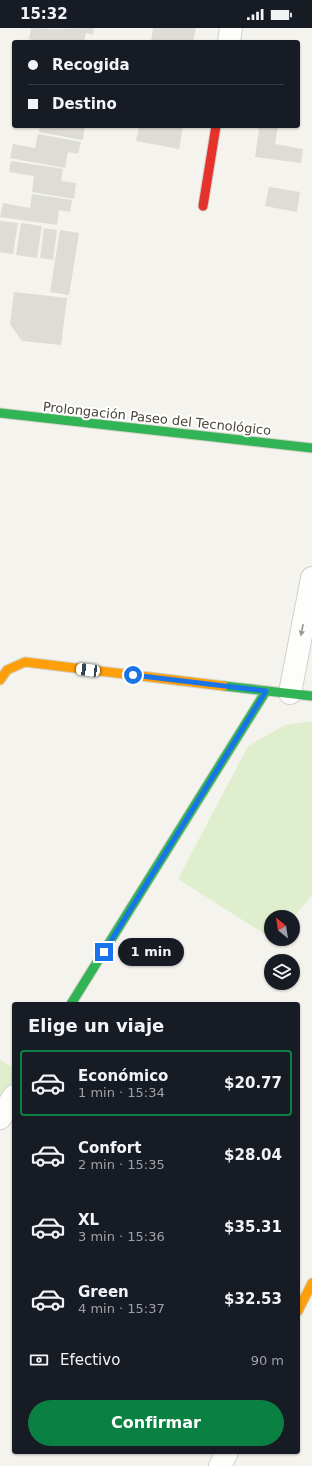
<!DOCTYPE html>
<html lang="es">
<head>
<meta charset="utf-8">
<style>
  body { margin:0; font-family:"DejaVu Sans",sans-serif; background:#20242c; color:#f1f3f6; height:100vh; display:flex; flex-direction:column; font-size:15px; white-space:nowrap }
  * { box-sizing:border-box; margin:0 }
  p { font-size:13px; color:#9ea1a6 }
  .icon { flex:none; width:22px; height:22px; fill:none; stroke:currentColor; stroke-width:2; stroke-linecap:round; stroke-linejoin:round }
  .map { position:relative; flex:1; overflow:hidden }
  .sheet { position:absolute; left:12px; top:974px; width:288px; height:452px; display:flex; flex-direction:column; background:#171b24; border-radius:4px; box-shadow:0 1px 3px #0004 }
  .sheet>* { flex:none }
  .banner { position:absolute; left:12px; top:12px; width:288px; height:88px; border-radius:4px; box-shadow:0 1px 3px #0004; display:grid; align-content:center; height:88px; padding:0 16px; background:#171b24 }
  .needle { width:26px; rotate:330deg }
  .controls { position:absolute; left:264px; top:882px; display:grid; gap:8px }
  .controls a { display:grid; place-items:center; width:36px; height:36px; border-radius:50%; background:#171b24; box-shadow:0 1px 3px #0004; font-size:20px }
  .end { position:absolute; width:18px; height:18px; margin:-9px; border:5px solid #1a73e8; background:#fff; box-shadow:0 0 0 2px #fff }
  .from { border-radius:50% }
  .bubble { position:absolute; height:28px; border-radius:14px; background:#171b24; box-shadow:0 1px 3px #0004; font-size:13px; font-weight:600; line-height:28px; text-align:center }
  .car { position:absolute; width:12px; height:24px; margin:-12px -6px; border-radius:5px; box-shadow:0 0 3px 1px #0007; background:linear-gradient(#fff 24%,#345 0 40%,#fff 0 76%,#345 0 86%,#fff 0) }
  .banner b { display:flex; align-items:center; gap:14px; height:38px; font-size:15px }
  .banner b+b { border-top:1px solid #363941 }
  .banner i { width:10px; height:10px; background:#f1f3f6 }
  ul { padding:0; list-style:none }
  li { display:flex; align-items:center; gap:12px; height:66px; margin:0 8px 6px; padding:0 8px; border:2px solid transparent; border-radius:4px }
  li div { flex:1 }
  li b { display:block; font-size:15px }
  li em { font-style:normal; font-weight:600 }
  li.on { border-color:#0b8043 }
  li>.icon { width:36px; height:36px; stroke-width:1.5 }
  h2 { padding:0 16px; font-size:18px; line-height:48px }
  .pay { display:flex; align-items:center; gap:10px; height:44px; padding:0 16px; font-size:15px }
  .pay p { margin-inline-start:auto }
  .primary-button { display:flex; gap:8px; margin-top:auto; padding:8px 16px }
  .primary-button a { flex:1; height:46px; border-radius:24px; background:#0b8043; color:#fff; font-size:16px; font-weight:600; line-height:46px; text-align:center }
  .status { display:flex; justify-content:space-between; align-items:center; height:28px; padding:0 20px; background:#171b24; direction:ltr }
  .status svg { height:11px; fill:currentColor }
  .map>svg:first-child { display:block }
  .green { fill:#dfefce }
  .building { fill:#dddcd6 }
  .lines { fill:none; stroke-linecap:round; stroke-linejoin:round }
  .street-casing { stroke:#d2d0cb; stroke-width:24 }
  .fast-casing { stroke:#d3d1c5; stroke-width:11 }
  .slow-casing { stroke:#d3d1c5; stroke-width:11 }
  .jam-casing { stroke:#d3d1c5; stroke-width:11 }
  .street { stroke:#fdfdfc; stroke-width:22 }
  .fast { stroke:#30b455; stroke-width:9 }
  .slow { stroke:#ff9f0a; stroke-width:9 }
  .jam { stroke:#e5322d; stroke-width:9 }
  .oneway { fill:#9b9890 }
  .route { stroke:#1a73e8; stroke-width:5 }
  .labels { text-anchor:middle; stroke-width:4; stroke-linejoin:round; paint-order:stroke }
  .street-label { font-size:13px; fill:#4b4638; stroke:#fff }
</style>
</head>
<body>
<div class="status"><b>15:32</b><svg viewBox="0 0 49 12"><path d="M0 12V9h3v3zM5 12V6h3v6zM10 12V3h3v9zM15 12V0h3v12zM26 1h20v11H26zM47 4h2v5h-2z"/></svg></div>
<div class="map">
<svg width="312" height="1438" viewBox="0 0 312 1438">
  <rect width="100%" height="100%" fill="#f4f3ee"/>
  <path class="green" d="M 312,693 L 312,867 L 293,890 L 293,889 L 271,889 L 271,910 L 178,851 L 248,718 L 285,697 Z
    M 0,1032 L 14,1040 L 14,1056 L 0,1078 Z"/>
  <path class="building" d="M 31,0 L 54,1 L 94,0 L 93,7 L 86,5 L 84,14 L 46,14 L 29,11 Z
    M 153,0 L 196,0 L 193,14 L 151,14 Z
    M 40,98 L 85,98 L 83,112 L 39,104 Z
    M 139,98 L 183,98 L 179,121 L 136,113 Z
    M 257,98 L 278,98 L 275,116 L 303,121 L 301,135 L 255,129 L 259,102 L 257,100 Z
    M 38,106 L 81,114 L 78,126 L 68,124 L 65,140 L 10,130 L 13,116 L 35,120 Z
    M 11,133 L 63,141 L 61,153 L 76,155 L 74,171 L 32,164 L 34,148 L 9,144 Z
    M 269,159 L 300,164 L 297,184 L 265,178 Z
    M 32,166 L 72,172 L 70,184 L 59,182 L 57,197 L 0,189 L 3,175 L 30,180 Z
    M 0,193 L 18,195 L 13,226 L 0,224 Z
    M 21,195 L 42,198 L 37,230 L 16,227 Z
    M 44,200 L 57,202 L 53,232 L 40,230 Z
    M 60,202 L 79,205 L 69,267 L 50,264 Z
    M 14,264 L 67,270 L 61,317 L 22,313 L 10,296 Z"/>
  <g class="lines">
    <g class="street-casing">
      <path id="street" d="M 229,14 L 231,0
        M 290,665 L 312,550
        M 0,1090 L 14,1068
        M 220,1438 L 227,1424"/>
    </g>
    <g class="fast-casing">
      <path id="fast" d="M 0,385 L 312,420
        M 224,658 L 312,668
        M 71,976 L 266,663"/>
    </g>
    <g class="slow-casing">
      <path id="slow" d="M 0,652 L 7,642 L 25,634 L 224,658
        M 298,1283 L 312,1255"/>
    </g>
    <g class="jam-casing">
      <path id="jam" d="M 203,178 L 216,98"/>
    </g>
    <use href="#street" class="street"/>
    <use href="#fast" class="fast"/>
    <use href="#slow" class="slow"/>
    <use href="#jam" class="jam"/>
  </g>
  <defs><path id="oneway-solid" d="M-6-.8H1V-3.2L6.5 0L1 3.2V.8H-6Z"/></defs>
  <use class="oneway" href="#oneway-solid" transform="translate(302 602) rotate(101)"/>
  <g class="lines">
    <path class="route" d="M 104,924 L 266,663 L 133,647"/>
  </g>
  <g class="labels">
    <g class="street-label">
      <text transform="translate(157 390) rotate(6)" y="5">Prolongación Paseo del Tecnológico</text>
    </g>
  </g>
</svg>
<div class="controls">
<a><svg class="needle" viewBox="-14 -14 28 28"><path d="M0-13l5 13h-10z" fill="#e53935"/><path d="M0 13l5-13h-10z" fill="#9ea1a6"/></svg></a>
<a><svg class="icon" aria-label="layers" viewBox="0 0 24 24"><path d="M12 4l9 5-9 5-9-5zM3 14l9 5 9-5"/></svg></a>
</div>
<i class="end from" style="left:133px;top:647px"></i>
<i class="end" style="left:104px;top:924px"></i>
<div class="bubble" style="left:118px;top:910px;width:66px">1 min</div>
<i class="car" style="left:88px;top:642px;rotate:277deg"></i>
<div class="banner">
<b><i class="from"></i>Recogida</b>
<b><i></i>Destino</b>
</div>
<section class="sheet">
<h2>Elige un viaje</h2>
<ul>
<li class="on"><svg class="icon" aria-label="car" viewBox="0 0 24 24"><path d="M5 17H2v-5l4-1 3-4h7l3 4 3 1v5h-3M9 17h6M6 11h13"/><circle cx="7" cy="17" r="2"/><circle cx="17" cy="17" r="2"/></svg><div><b>Económico</b><p>1 min · 15:34</p></div><em>$20.77</em></li>
<li><svg class="icon" aria-label="car" viewBox="0 0 24 24"><path d="M5 17H2v-5l4-1 3-4h7l3 4 3 1v5h-3M9 17h6M6 11h13"/><circle cx="7" cy="17" r="2"/><circle cx="17" cy="17" r="2"/></svg><div><b>Confort</b><p>2 min · 15:35</p></div><em>$28.04</em></li>
<li><svg class="icon" aria-label="car" viewBox="0 0 24 24"><path d="M5 17H2v-5l4-1 3-4h7l3 4 3 1v5h-3M9 17h6M6 11h13"/><circle cx="7" cy="17" r="2"/><circle cx="17" cy="17" r="2"/></svg><div><b>XL</b><p>3 min · 15:36</p></div><em>$35.31</em></li>
<li><svg class="icon" aria-label="car" viewBox="0 0 24 24"><path d="M5 17H2v-5l4-1 3-4h7l3 4 3 1v5h-3M9 17h6M6 11h13"/><circle cx="7" cy="17" r="2"/><circle cx="17" cy="17" r="2"/></svg><div><b>Green</b><p>4 min · 15:37</p></div><em>$32.53</em></li>
</ul>
<div class="pay"><svg class="icon" aria-label="cash" viewBox="0 0 24 24"><path d="M3 7h18v10H3z"/><circle cx="12" cy="12" r="2"/></svg>Efectivo<p>90 m</p></div>
<div class="primary-button"><a>Confirmar</a></div>
</section>
</div>
</body>
</html>
